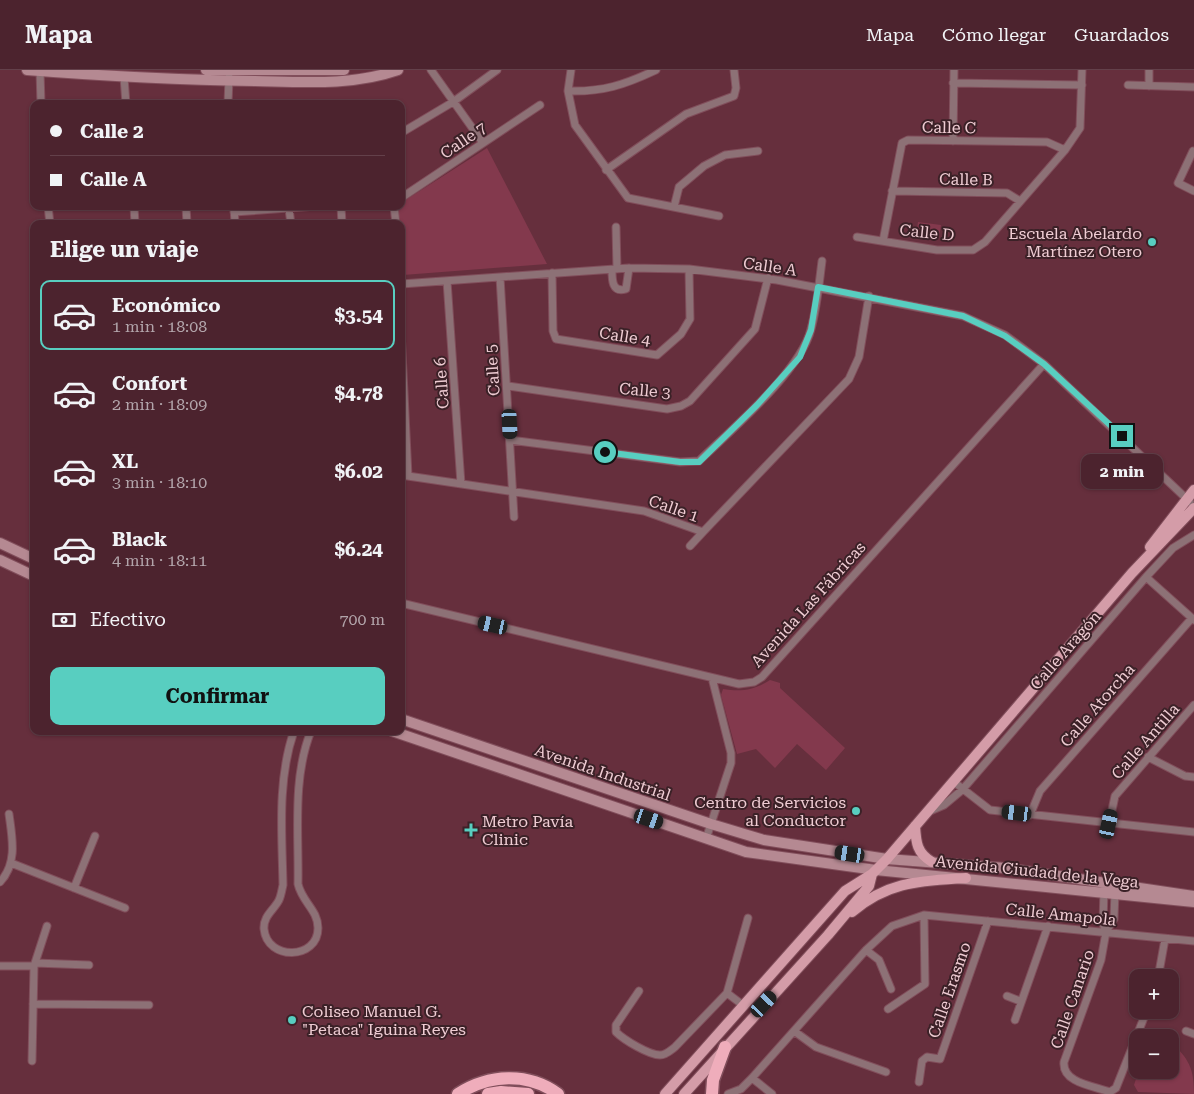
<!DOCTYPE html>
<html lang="es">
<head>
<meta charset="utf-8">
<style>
  body { margin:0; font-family:"Roboto Serif",serif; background:#562f3a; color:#f1f3f6; height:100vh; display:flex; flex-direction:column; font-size:19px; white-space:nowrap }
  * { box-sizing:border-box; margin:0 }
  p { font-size:16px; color:#b2a4aa }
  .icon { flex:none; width:28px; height:28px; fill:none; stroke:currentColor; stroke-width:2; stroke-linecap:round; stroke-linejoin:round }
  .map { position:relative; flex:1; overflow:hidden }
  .sheet { position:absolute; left:30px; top:150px; width:375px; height:515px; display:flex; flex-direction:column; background:#4c232e; border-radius:10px; box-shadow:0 1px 4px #0004,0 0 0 1px #63404a }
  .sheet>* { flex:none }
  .hud { position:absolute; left:30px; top:30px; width:375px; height:110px; border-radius:10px; box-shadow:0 1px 4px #0004,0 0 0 1px #63404a; display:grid; align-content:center; height:110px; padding:0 20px; background:#4c232e }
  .controls { position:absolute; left:1129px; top:899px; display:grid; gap:10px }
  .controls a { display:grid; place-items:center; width:50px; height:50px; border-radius:10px; background:#4c232e; box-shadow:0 1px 4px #0004,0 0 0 1px #63404a; font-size:25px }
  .end { position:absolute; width:22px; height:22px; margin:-11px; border:6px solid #58cec0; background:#111; box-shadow:0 0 0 2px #111 }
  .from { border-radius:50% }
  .bubble { position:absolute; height:35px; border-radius:10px; background:#4c232e; box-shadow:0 1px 4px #0004,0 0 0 1px #63404a; font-size:16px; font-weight:700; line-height:35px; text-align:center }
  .car { position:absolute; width:15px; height:30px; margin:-15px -8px; border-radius:6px; box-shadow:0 0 4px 1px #0007; background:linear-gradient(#222 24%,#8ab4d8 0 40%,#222 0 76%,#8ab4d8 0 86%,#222 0) }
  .hud b { display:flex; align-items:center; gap:18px; height:48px; font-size:19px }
  .hud b+b { border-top:1px solid #63404a }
  .hud i { width:12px; height:12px; background:#f1f3f6 }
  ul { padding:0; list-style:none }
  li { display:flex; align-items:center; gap:15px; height:70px; margin:0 10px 8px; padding:0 10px; border:2px solid transparent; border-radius:10px }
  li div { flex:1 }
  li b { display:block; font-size:19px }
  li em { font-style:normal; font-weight:700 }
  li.selected { border-color:#58cec0 }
  li>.icon { width:45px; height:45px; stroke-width:1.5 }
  h2 { padding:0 20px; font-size:22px; line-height:60px }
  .pay { display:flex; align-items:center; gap:12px; height:55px; padding:0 20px; font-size:19px }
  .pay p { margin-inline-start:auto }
  .action { display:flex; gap:10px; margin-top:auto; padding:10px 20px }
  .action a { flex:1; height:58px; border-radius:10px; background:#58cec0; color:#111; font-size:20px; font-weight:700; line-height:58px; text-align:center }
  header { display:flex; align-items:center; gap:30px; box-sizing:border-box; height:70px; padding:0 25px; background:#4c232e; border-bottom:1px solid #63404a }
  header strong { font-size:24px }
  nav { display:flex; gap:28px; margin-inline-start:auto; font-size:18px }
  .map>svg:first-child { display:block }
  .green { fill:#83394d }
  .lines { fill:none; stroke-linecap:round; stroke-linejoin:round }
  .street-casing { stroke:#814e5b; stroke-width:9 }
  .secondary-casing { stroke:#814e5b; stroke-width:12 }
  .primary-casing { stroke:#814e5b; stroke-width:12 }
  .highway-casing { stroke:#814e5b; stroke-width:15 }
  .street { stroke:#8d7176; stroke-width:7 }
  .secondary { stroke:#b58992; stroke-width:10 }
  .primary { stroke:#d49ca8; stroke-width:10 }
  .highway { stroke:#efadbb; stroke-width:12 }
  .route { stroke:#58cec0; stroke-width:6 }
  .poi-dot { fill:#58cec0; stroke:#3b2127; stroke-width:2 }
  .labels { text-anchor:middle; stroke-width:4; stroke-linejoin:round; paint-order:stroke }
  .street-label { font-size:16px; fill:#efccd3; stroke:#3b2127 }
  .poi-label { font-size:16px; fill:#efccd3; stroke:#3b2127; text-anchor:end }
</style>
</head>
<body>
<header>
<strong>Mapa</strong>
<nav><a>Mapa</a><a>Cómo llegar</a><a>Guardados</a></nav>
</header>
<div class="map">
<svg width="1194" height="1024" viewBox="0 0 1194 1024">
  <rect width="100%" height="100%" fill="#662f3d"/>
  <path class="green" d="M 487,78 L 547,194 L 403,205 L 401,154 L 399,154 L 398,136 L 401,136 L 401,133 Z
    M 918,152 L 941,155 L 939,169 L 916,165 Z
    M 770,610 L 780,613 L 780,618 L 845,678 L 826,700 L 797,674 L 775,698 L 756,679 L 737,684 L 721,625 L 723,619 C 742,622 754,620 770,610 Z
    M 1170,971 C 1189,989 1194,998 1194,1024 L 1138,1022 L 1134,1015 L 1139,1000 L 1170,1000 Z"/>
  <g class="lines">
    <g class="street-casing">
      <path id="street" d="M 431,0 L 483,73
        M 571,0 L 568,21 L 575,55 L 628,128 L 719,146
        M 40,1 L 41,34
        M 124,7 L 126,34
        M 953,13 L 1082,15
        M 1128,15 L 1194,17
        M 1149,16 L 1149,0
        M 568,21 C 603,22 624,15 656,0
        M 228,34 L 229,7
        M 401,63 L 453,32 L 497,0
        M 953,71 L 954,0
        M 1193,81 L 1178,113 L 1194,121
        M 606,100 L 686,44 L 734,26 L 736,18 L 734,0
        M 892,121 L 1007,123 L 1020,131
        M 401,128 L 540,35
        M 48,136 L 50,154
        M 134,136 L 135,154
        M 186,136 L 187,154
        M 234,136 L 235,154
        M 341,136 L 342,154
        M 394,136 L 396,154
        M 674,137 L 679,117 L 704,96 L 725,85 L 758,81
        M 289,139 L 291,154
        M 234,142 L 316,136
        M 616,157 L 617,199
        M 857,167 L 937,180 L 973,180 L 985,172 L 1065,80 L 1080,58 L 1082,0
        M 883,171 L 902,73 L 908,70 L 1047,72 L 1065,80
        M 612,200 C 612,210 612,223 626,219 L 629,198
        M 552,203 L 553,261 L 556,269 L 657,285 L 681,264 L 690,249 L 689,199
        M 500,207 L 514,447
        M 447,211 L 461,414
        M 401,214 L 629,198 L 689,199 L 777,210 L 963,246 L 1005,265 L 1044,294 L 1190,432
        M 401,261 L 408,406
        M 508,316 L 667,339 L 681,336 L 690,331 L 755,259 L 768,208
        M 510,370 L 680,392 L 699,391 C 731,360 801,301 811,259 C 817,237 819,214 822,191
        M 401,405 L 644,441 L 703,462 L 849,309 L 859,287 L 869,226
        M 690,476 L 703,462
        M 1146,507 L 1194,550
        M 401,533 L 739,614 L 754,612 L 762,607 L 1044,294
        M 294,661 C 277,710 282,764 283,815 C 282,819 281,826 279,830 C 274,840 263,846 264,859 C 267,891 318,890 318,858 C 318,840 302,832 298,814 C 299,764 292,708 311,661
        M 1148,687 L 1185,706 L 1194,707
        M 954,712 L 990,740 L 1194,762
        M 930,741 L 944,735 L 962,720 L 1146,507 L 1173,478 L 1194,465
        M 1030,745 L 1040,721 L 1192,548
        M 1109,754 L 1115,726 L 1194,635
        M 706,769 L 731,693 L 731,683 L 712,608
        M 11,793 L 125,838
        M 0,812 C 18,793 12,767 9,744
        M 74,818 L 95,766
        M 1104,819 L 1103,854 L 1106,862 L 1101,890 L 1064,992 C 1062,1013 1094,1016 1110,1022 L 1116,1018 L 1147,940
        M 1106,862 L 1114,849 L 1115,820
        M 866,880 L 879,890 L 891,919
        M 35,893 L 89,895
        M 0,896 L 34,896
        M 1158,908 L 1165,869
        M 639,921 L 616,955 L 616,962 C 624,970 649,985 660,985 C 666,985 671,980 675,977 L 727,923 L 748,848
        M 727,923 L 744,936
        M 1007,926 L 1020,931
        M 33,934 L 149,935
        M 888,939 L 925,914 L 924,845
        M 1015,950 L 1048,856
        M 794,961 L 816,977 L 886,1002
        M 1186,961 L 1194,964
        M 32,991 L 34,896 L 47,856
        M 752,1008 L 772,1024
        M 919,1012 L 922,991 L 927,987 L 940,989 L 988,851
        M 728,1024 L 741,1019 L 752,1008 L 866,880 L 892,856 L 924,845 L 1194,871"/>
    </g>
    <g class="secondary-casing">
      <path id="secondary" d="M 27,0 C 103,6 179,10 255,11 C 303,12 352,16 398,0
        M 206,0 L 344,0
        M 0,473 L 34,489
        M 0,490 L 34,506
        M 401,649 L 711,754 L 764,770 L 887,789 L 1005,798 L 1194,826
        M 392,661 L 746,782 L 876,800 L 1194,832"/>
    </g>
    <g class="primary-casing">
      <path id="primary" d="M 1150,477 L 1194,420
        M 915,756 C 916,773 917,783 932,792
        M 852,842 C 888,811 921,811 966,808
        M 665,1024 L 845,821 L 872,804 L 887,789 L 1132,503 L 1194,438
        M 684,1024 L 828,865 L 869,816 L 872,804"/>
    </g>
    <g class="highway-casing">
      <path id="highway" d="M 458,1024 C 489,1004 528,1002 558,1024
        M 488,1024 L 501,1022 L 528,1024
        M 712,1024 L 713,1010 L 725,977"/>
    </g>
    <use href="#street" class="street"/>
    <use href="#secondary" class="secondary"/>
    <use href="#primary" class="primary"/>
    <use href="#highway" class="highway"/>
  </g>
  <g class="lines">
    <path class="route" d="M 605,382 L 680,392 L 699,392 L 757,335 L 800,287 L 811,260 L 818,217 L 963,246 L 1005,266 L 1044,294 L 1122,366"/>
  </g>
  <g class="poi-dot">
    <circle cx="1152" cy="172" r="5"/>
    <circle cx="856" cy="741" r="5"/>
    <path d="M468.5 752.5h5v5h5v5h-5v5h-5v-5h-5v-5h5z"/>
    <circle cx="292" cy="950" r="5"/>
  </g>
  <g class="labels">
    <g class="street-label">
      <text transform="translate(949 57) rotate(1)" y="6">Calle C</text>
      <text transform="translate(463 70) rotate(-34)" y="6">Calle 7</text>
      <text transform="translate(966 109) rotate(1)" y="6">Calle B</text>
      <text transform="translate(927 162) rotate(6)" y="6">Calle D</text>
      <text transform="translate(770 196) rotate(8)" y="6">Calle A</text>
      <text transform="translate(625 266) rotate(9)" y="6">Calle 4</text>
      <text transform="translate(492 300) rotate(-94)" y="6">Calle 5</text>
      <text transform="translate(441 313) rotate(-94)" y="6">Calle 6</text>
      <text transform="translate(645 320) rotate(5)" y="6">Calle 3</text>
      <text transform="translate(674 438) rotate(19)" y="6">Calle 1</text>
      <text transform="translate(808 534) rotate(-48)" y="6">Avenida Las Fábricas</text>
      <text transform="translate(1065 580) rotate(-49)" y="6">Calle Aragón</text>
      <text transform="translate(1097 635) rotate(-49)" y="6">Calle Atorcha</text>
      <text transform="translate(1145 671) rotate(-49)" y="6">Calle Antilla</text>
      <text transform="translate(603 702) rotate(19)" y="6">Avenida Industrial</text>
      <text transform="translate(1037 801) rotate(6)" y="6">Avenida Ciudad de la Vega</text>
      <text transform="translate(1061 844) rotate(6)" y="6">Calle Amapola</text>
      <text transform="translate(949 920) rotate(-71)" y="6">Calle Erasmo</text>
      <text transform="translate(1072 929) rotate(-71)" y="6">Calle Canario</text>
    </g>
    <g class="poi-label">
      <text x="1142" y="169">Escuela Abelardo<tspan x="1142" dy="18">Martínez Otero</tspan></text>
      <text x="846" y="738">Centro de Servicios<tspan x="846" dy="18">al Conductor</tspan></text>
      <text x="482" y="757" text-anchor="start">Metro Pavía<tspan x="482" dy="18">Clinic</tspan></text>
      <text x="302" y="947" text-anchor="start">Coliseo Manuel G.<tspan x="302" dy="18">"Petaca" Iguina Reyes</tspan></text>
    </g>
  </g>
</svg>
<div class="controls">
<a>+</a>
<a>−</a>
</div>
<i class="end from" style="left:605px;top:382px"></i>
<i class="end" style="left:1122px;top:366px"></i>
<div class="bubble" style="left:1081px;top:384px;width:82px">2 min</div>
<i class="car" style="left:510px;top:354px;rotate:177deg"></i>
<i class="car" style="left:493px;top:555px;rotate:283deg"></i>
<i class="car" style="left:1017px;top:743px;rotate:277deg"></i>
<i class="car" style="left:649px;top:749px;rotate:109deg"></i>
<i class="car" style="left:1109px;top:754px;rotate:12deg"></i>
<i class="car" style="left:850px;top:784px;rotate:279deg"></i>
<i class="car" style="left:764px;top:934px;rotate:43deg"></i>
<div class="hud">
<b><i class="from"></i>Calle 2</b>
<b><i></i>Calle A</b>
</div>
<section class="sheet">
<h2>Elige un viaje</h2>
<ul>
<li class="selected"><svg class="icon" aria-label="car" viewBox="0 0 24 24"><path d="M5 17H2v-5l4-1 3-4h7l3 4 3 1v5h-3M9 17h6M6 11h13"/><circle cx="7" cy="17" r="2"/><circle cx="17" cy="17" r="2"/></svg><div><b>Económico</b><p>1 min · 18:08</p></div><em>$3.54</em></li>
<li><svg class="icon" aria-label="car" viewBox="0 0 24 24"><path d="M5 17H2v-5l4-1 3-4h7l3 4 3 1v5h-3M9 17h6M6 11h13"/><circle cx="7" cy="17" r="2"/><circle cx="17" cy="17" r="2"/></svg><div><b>Confort</b><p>2 min · 18:09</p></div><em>$4.78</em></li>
<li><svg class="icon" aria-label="car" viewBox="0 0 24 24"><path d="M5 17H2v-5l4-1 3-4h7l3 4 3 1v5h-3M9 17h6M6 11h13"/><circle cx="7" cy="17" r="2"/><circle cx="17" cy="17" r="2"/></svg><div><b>XL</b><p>3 min · 18:10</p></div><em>$6.02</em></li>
<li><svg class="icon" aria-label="car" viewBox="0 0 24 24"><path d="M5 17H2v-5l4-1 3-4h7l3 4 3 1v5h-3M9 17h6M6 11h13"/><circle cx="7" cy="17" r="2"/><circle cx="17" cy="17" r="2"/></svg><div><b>Black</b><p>4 min · 18:11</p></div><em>$6.24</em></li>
</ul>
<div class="pay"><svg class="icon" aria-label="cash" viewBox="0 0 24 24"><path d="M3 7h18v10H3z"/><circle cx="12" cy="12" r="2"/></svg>Efectivo<p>700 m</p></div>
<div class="action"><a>Confirmar</a></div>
</section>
</div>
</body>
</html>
